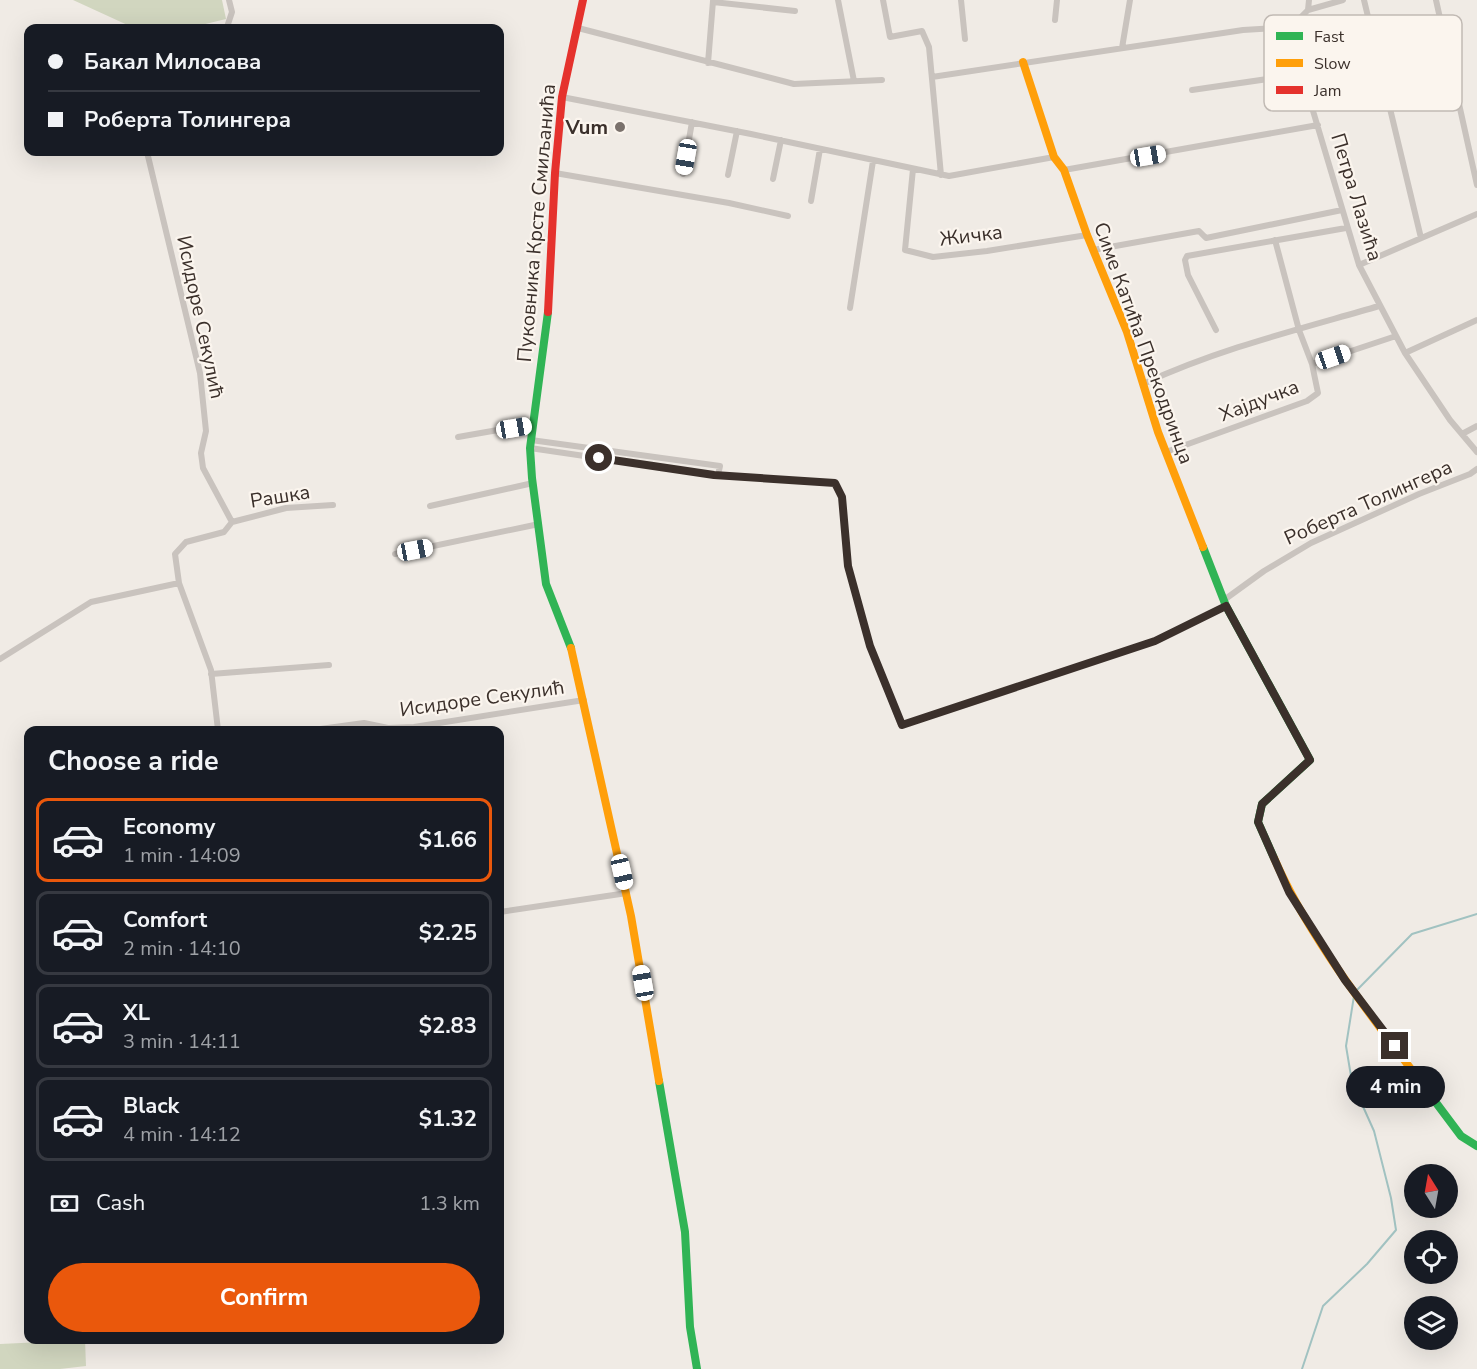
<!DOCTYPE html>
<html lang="en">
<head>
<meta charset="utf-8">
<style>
  body { margin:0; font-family:"Nunito Sans",sans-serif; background:#242831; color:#f1f3f6; height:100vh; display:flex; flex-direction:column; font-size:22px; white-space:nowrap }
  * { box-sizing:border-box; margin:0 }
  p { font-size:20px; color:#9ea1a6 }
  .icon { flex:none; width:33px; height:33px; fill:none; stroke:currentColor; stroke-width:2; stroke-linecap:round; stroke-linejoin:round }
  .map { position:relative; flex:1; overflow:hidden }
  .panel { position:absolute; left:24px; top:726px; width:480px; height:618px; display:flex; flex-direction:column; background:#171b24; border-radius:12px; box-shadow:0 6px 24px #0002 }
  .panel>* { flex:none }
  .banner { position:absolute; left:24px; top:24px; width:480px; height:132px; border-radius:12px; box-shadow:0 6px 24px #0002; display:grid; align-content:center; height:132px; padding:0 24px; background:#171b24 }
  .needle { width:39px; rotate:349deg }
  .buttons { position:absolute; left:1404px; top:1164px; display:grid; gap:12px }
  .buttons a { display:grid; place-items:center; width:54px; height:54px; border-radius:50%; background:#171b24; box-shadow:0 6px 24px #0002; font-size:30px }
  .end { position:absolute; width:27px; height:27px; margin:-14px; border:8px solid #3b302b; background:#fff; box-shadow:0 0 0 3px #fff }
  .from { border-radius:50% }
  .bubble { position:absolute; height:42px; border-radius:21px; background:#171b24; box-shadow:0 6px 24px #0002; font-size:20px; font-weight:700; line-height:42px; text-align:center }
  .car { position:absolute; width:18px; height:36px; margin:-18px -9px; border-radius:8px; box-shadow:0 0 4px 2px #0007; background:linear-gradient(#fff 24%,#345 0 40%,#fff 0 76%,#345 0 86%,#fff 0) }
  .banner b { display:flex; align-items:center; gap:21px; height:57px; font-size:22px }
  .banner b+b { border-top:2px solid #363941 }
  .banner i { width:15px; height:15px; background:#f1f3f6 }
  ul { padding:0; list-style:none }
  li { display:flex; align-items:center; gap:18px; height:84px; margin:0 12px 9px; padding:0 12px; border:3px solid #363941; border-radius:12px }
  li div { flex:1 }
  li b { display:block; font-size:22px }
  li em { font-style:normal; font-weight:700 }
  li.on { border-color:#ea580c }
  li>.icon { width:54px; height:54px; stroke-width:1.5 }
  h2 { padding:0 24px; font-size:27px; line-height:72px }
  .pay { display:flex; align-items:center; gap:15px; height:66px; padding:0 24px; font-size:22px }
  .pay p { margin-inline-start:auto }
  .button { display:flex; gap:12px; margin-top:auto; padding:12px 24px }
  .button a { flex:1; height:69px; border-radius:36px; background:#ea580c; color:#fff; font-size:24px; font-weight:700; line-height:69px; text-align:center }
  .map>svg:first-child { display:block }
  .green { fill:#d1d6bf }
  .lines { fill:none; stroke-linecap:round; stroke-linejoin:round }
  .stream { stroke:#a1c2c1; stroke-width:2 }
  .street { stroke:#c9c3be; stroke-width:6 }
  .fast { stroke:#30b455; stroke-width:8 }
  .slow { stroke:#ff9f0a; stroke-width:8 }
  .jam { stroke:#e5322d; stroke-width:8 }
  .route { stroke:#3b302b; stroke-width:8 }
  .poi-dot { fill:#7a716c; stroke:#fbf5ee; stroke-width:2 }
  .labels { text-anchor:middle; stroke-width:4.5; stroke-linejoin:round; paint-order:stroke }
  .poi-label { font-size:20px; font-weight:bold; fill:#3b302b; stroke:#fbf5ee; text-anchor:end }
  .street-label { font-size:20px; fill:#3b302b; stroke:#fbf5ee }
  .key { fill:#fbf5ee; stroke:#c1bab4; stroke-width:1.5 }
  .key-label { font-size:16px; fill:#3b302b }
</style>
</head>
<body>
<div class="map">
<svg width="1477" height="1369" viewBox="0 0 1477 1369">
  <rect width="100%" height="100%" fill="#f0ebe5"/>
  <path class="green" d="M 73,0 L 222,0 L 226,19 L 189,28 L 134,28 Z
    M 85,1340 L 86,1366 L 60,1369 L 0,1369 L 0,1344 Z"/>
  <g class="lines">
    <path class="stream" d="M 1356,991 L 1412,934 L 1477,914
      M 1302,1369 L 1323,1306 L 1367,1264 L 1396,1230 L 1391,1198 L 1374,1131 L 1352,1082 L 1346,1046 L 1354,996"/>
    <path class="street" d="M 838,0 L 854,81
      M 883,0 L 890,37 L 922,31 L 929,47 L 941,175
      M 961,0 L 965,39
      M 1309,0 L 1308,10 L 1291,27 L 1302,74 L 1359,265 L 1405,353 L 1450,420 L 1477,452
      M 1364,0 L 1421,238
      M 1436,0 L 1477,185
      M 713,2 L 795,11
      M 1308,10 L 1343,0
      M 1055,20 L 1057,0
      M 224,28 L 227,27 L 232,12 L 229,0
      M 578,28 L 794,84 L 882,80
      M 1122,48 L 1130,0
      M 708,63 L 713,1
      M 932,77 L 1243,30 L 1291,27
      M 1192,90 L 1302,74
      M 562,97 L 751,134 L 949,176 L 1054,157
      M 147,152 L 200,373 L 206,431 L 201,453 L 203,468 L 232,522 L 224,532 L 186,542 L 175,554 L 179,583 L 211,670 L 218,730
      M 913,169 L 905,250 L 933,257 L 987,251 L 1087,235
      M 1064,170 L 1318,125
      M 555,173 L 729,203 L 788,216
      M 683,174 L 692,122
      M 728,175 L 737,131
      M 773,179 L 781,140
      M 811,201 L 820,149
      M 1093,250 L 1199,231 L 1206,238 L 1342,210
      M 1359,265 L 1477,214
      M 850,308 L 873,161
      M 1216,330 L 1188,275 L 1185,260 L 1187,256 L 1346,228
      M 1405,353 L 1477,320
      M 1312,364 L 1396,336
      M 1143,384 C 1218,349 1300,329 1379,306
      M 1462,434 L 1477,426
      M 458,437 L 532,424
      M 531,440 L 720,466 L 718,475
      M 530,448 L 714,475 L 835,483 L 842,497 L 848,566 L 870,646 L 901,725 L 1155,641 L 1226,606
      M 1166,452 L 1307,401 L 1318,393 L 1312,364 L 1299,330 L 1275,240
      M 430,506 L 533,483
      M 232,522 L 286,508 L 333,505
      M 395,554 L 539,524
      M 1224,600 L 1264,571 L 1311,543 L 1419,494 L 1470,474 L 1477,469
      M 0,659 L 91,602 L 179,583
      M 211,674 L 329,665
      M 313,730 L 364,723 L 388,728 L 414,727 L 584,700
      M 500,912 L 627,893"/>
    <path class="fast" d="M 548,312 L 530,448 L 532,478 L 546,584 L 571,648
      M 1203,547 L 1226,606 L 1310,760 L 1262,804 L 1258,822 L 1274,858
      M 659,1081 L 685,1232 L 690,1327 L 697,1369
      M 1422,1084 L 1461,1136 L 1477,1146"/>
    <path class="slow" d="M 1023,62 L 1054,157 L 1064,170 L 1087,235 L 1127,332 L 1158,432 L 1203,547
      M 571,648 L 631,916 L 659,1081
      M 1274,858 C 1310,940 1369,1012 1422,1084"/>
    <path class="jam" d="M 548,312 L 555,173 L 562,97 L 583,0"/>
  </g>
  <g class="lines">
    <path class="route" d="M 599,458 L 714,475 L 835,483 L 842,497 L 848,566 L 870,646 L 902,725 L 1155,641 L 1226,606 L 1310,760 L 1262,804 L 1258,822 L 1289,892 L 1345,980 L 1395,1046"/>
  </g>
  <circle class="poi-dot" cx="620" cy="127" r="6"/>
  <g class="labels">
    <g class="poi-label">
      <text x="608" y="134">Vum</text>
    </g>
    <g class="street-label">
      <text transform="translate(1357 197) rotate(73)" y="7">Петра Лазића</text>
      <text transform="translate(536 223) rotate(-85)" y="7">Пуковника Крсте Смиљанића</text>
      <text transform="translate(971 235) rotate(-7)" y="7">Жичка</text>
      <text transform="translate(201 317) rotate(78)" y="7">Исидоре Секулић</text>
      <text transform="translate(1144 343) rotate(70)" y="7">Симе Катића Прекодринца</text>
      <text transform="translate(1259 400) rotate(-21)" y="7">Хајдучка</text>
      <text transform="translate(280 496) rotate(-9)" y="7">Рашка</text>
      <text transform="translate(1368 502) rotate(-24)" y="7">Роберта Толингера</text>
      <text transform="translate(482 698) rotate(-8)" y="7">Исидоре Секулић</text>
    </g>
  </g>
  <rect x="1264" y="15" width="198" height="96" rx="9" class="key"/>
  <rect x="1276" y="32" width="27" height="8" fill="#30b455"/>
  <rect x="1276" y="59" width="27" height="8" fill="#ff9f0a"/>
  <rect x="1276" y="86" width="27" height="8" fill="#e5322d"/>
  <g class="key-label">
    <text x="1314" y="42">Fast</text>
    <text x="1314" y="69">Slow</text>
    <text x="1314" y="96">Jam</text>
  </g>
</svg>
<div class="buttons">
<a><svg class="needle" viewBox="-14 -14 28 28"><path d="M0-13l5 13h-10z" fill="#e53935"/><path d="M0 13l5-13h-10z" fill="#9ea1a6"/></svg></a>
<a><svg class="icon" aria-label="locate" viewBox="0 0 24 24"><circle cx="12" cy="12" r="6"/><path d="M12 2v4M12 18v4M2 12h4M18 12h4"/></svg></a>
<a><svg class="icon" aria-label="layers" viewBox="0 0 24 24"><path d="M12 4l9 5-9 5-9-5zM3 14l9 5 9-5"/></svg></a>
</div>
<i class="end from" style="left:599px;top:458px"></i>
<i class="end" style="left:1395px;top:1046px"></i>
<div class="bubble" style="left:1346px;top:1066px;width:99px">4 min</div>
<i class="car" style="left:1148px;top:156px;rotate:80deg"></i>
<i class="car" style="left:686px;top:157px;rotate:190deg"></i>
<i class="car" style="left:1333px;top:357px;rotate:71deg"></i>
<i class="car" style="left:514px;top:428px;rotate:80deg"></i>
<i class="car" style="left:415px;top:550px;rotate:79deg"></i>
<i class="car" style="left:622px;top:872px;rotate:167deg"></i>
<i class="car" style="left:643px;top:983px;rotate:350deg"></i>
<div class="banner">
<b><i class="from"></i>Бакал Милосава</b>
<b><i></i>Роберта Толингера</b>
</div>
<section class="panel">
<h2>Choose a ride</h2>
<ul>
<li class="on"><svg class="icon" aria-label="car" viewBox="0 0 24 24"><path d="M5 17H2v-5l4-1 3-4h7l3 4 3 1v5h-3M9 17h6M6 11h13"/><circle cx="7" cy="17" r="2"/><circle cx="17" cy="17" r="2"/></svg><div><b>Economy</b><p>1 min · 14:09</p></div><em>$1.66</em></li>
<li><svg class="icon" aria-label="car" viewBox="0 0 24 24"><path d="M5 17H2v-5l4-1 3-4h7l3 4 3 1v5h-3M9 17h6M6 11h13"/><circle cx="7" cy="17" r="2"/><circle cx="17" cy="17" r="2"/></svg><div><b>Comfort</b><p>2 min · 14:10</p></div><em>$2.25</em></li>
<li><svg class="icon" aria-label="car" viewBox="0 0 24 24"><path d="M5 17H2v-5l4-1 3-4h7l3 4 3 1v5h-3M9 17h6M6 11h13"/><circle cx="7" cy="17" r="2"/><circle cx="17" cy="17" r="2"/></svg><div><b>XL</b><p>3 min · 14:11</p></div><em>$2.83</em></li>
<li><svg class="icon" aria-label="car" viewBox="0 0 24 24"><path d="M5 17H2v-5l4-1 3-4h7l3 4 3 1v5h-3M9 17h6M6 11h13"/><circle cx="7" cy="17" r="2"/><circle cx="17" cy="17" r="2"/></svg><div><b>Black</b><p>4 min · 14:12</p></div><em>$1.32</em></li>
</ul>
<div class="pay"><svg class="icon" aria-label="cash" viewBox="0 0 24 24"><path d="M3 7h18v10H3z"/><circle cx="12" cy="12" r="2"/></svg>Cash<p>1.3 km</p></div>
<div class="button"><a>Confirm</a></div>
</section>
</div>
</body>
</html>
